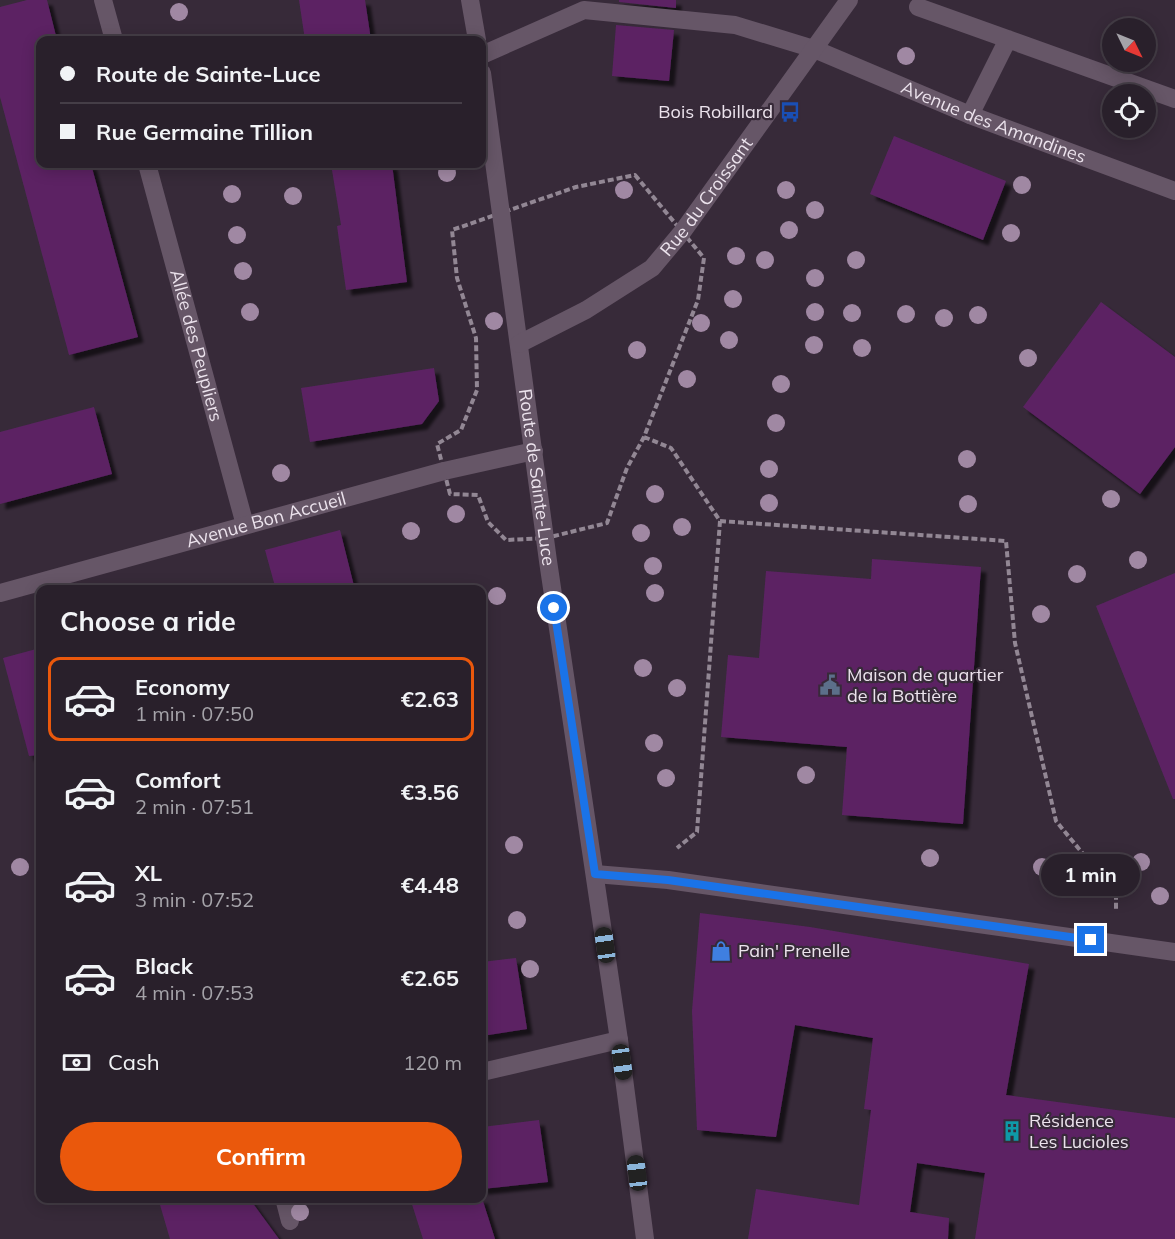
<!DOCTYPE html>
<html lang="en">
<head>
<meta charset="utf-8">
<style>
  body { margin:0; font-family:Mulish,sans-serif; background:#312833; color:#f1f3f6; height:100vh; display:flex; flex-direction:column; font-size:22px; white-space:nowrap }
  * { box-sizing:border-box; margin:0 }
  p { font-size:20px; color:#a5a3a9 }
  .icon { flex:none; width:33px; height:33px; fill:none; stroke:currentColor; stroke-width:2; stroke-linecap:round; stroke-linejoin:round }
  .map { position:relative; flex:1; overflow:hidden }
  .sheet { position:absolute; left:36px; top:585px; width:450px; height:618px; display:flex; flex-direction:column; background:#29202b; border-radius:12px; box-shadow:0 3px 15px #0003,0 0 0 2px #453e47 }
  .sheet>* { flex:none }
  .hud { position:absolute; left:36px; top:36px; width:450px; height:132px; border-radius:12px; box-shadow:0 3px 15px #0003,0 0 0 2px #453e47; display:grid; align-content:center; height:132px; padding:0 24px; background:#29202b }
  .needle { width:39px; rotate:133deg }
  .buttons { position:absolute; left:1102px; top:18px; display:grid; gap:12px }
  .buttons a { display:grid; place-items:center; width:54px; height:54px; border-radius:50%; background:#29202b; box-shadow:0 3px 15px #0003,0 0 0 2px #453e47; font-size:30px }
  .end { position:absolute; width:27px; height:27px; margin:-14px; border:8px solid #1a73e8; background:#fff; box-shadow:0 0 0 3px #fff }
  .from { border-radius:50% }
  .bubble { position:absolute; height:42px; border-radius:21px; background:#29202b; box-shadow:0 3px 15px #0003,0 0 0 2px #453e47; font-size:20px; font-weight:700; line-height:42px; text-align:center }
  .car { position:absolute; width:18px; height:36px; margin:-18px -9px; border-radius:8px; box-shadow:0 0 4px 2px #0007; background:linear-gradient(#222 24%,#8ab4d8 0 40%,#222 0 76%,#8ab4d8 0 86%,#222 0) }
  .hud b { display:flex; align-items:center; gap:21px; height:57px; font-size:22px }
  .hud b+b { border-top:2px solid #453e47 }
  .hud i { width:15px; height:15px; background:#f1f3f6 }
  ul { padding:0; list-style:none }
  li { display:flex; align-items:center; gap:18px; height:84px; margin:0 12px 9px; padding:0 12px; border:3px solid transparent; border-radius:12px }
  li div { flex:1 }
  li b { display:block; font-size:22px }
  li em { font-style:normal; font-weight:700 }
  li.on { border-color:#ea580c }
  li>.icon { width:54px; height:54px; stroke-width:1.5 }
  h2 { padding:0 24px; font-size:27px; line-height:72px }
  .pay { display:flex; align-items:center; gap:15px; height:66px; padding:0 24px; font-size:22px }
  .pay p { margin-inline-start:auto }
  .action { display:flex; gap:12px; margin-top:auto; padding:12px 24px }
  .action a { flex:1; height:69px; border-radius:36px; background:#ea580c; color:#fff; font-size:24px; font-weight:700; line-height:69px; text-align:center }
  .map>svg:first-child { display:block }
  .building { fill:#5b2363; filter:url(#shadow) }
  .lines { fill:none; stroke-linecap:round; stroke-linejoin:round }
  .path { stroke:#928794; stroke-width:4; stroke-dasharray:6 3; stroke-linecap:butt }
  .service { stroke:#665667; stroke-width:18 }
  .minor { stroke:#665667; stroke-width:18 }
  .tertiary { stroke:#665667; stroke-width:18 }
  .tree { fill:#a088a3 }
  .route { stroke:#1a73e8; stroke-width:8 }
  .labels { text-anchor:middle; stroke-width:4.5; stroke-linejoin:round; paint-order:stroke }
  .poi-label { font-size:18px; fill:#ece3ed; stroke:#372a39; text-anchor:start }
  .street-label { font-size:18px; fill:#ece3ed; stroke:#372a39 }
</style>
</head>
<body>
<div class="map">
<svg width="1175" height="1239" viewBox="0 0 1175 1239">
  <defs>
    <filter id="shadow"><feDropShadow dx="5.5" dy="5.5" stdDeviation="1.5" flood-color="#0009"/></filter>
  </defs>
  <rect width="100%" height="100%" fill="#372a39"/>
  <path class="building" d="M 27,0 L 47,0 L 57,40 L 40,40 L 40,164 L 91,164 L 138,337 L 69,355 L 0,97 L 0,7 Z
    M 299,0 L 365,0 L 371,40 L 305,40 Z
    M 619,0 L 676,0 L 676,8 L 619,2 Z
    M 616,25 L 674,30 L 669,81 L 612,76 Z
    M 894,136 L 1006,181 L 983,240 L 870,194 Z
    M 331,164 L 392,164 L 407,282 L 346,290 L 337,226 L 341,225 Z
    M 1101,302 L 1175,357 L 1175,447 L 1140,494 L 1023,407 Z
    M 434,368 L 439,401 L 422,424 L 310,442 L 301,388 Z
    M 94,407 L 112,474 L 0,504 L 0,432 Z
    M 340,530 L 355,590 L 276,590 L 265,550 Z
    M 872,559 L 981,567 L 963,824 L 842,815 L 847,747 L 721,737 L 728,655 L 759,658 L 766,571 L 871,579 Z
    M 1175,573 L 1175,799 L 1173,799 L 1096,606 Z
    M 40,648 L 40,755 L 29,756 L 3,658 Z
    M 700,913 L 810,927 L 1029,964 L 1006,1095 L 1175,1118 L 1175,1239 L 975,1239 L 985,1173 L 917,1163 L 910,1212 L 949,1218 L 948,1239 L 748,1239 L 756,1189 L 859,1205 L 871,1110 L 864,1109 L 873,1038 L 795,1025 L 776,1137 L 697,1130 L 692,1011 Z
    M 516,958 L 527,1029 L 482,1036 L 482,962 Z
    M 539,1120 L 548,1182 L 482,1189 L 482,1127 Z
    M 158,1198 L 249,1198 L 279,1239 L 170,1239 Z
    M 410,1198 L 482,1198 L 495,1239 L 423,1239 Z"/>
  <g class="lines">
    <path class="path" d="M 635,175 L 704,258 L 698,300 L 644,437 L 627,468 L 607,523 L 546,538 L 506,540 L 488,522 L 478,495 L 450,494 L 437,444 L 461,430 L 477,390 L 476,338 L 457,278 L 452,230 L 576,187 Z
      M 644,437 L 671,448 L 720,521 L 697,832 L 677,848
      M 720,521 L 1006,541 L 1015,643 L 1056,821 L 1116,894 L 1116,910"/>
    <path class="service" d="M 918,7 L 1175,99
      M 482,55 L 584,10 L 735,25 L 814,49
      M 970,115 L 1008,39"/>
    <g class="minor">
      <path d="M 103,0 L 114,40"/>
      <path id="s1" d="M 814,49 L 970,115 L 1175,191"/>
      <path id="s2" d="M 147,164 L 245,525"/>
      <path id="s3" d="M 0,593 L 444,471 L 534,451"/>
      <path d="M 595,874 L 668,880 L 1175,952"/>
      <path d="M 482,1072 L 619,1040"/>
      <path d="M 284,1198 L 290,1221"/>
    </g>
    <g class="tertiary">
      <path d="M 470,0 L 477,40"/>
      <path id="s4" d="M 482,73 L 548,561 L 619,1040 L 645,1239"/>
      <path id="s5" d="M 519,344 L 586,310 L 652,268 L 683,231 L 849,0"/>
    </g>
  </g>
  <g class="tree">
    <circle cx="179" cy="12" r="9"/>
    <circle cx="906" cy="56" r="9"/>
    <circle cx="447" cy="173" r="9"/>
    <circle cx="1022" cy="185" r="9"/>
    <circle cx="624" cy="190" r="9"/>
    <circle cx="786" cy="190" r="9"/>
    <circle cx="232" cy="194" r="9"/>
    <circle cx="293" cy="196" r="9"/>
    <circle cx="815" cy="210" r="9"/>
    <circle cx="789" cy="230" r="9"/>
    <circle cx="1011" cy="233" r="9"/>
    <circle cx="237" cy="235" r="9"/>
    <circle cx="736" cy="256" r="9"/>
    <circle cx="765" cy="260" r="9"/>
    <circle cx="856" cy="260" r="9"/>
    <circle cx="243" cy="271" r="9"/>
    <circle cx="815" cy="278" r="9"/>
    <circle cx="733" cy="299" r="9"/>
    <circle cx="250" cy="312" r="9"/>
    <circle cx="815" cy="312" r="9"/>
    <circle cx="852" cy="313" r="9"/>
    <circle cx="906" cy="314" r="9"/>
    <circle cx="978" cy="315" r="9"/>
    <circle cx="944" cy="318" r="9"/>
    <circle cx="494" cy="321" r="9"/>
    <circle cx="701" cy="323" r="9"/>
    <circle cx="729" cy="340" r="9"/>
    <circle cx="814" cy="345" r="9"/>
    <circle cx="862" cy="348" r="9"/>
    <circle cx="637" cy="350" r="9"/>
    <circle cx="1028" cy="358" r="9"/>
    <circle cx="687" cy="379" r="9"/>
    <circle cx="781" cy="384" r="9"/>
    <circle cx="776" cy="423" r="9"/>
    <circle cx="967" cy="459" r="9"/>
    <circle cx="769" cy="469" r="9"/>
    <circle cx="281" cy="473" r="9"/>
    <circle cx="655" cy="494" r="9"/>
    <circle cx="1111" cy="499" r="9"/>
    <circle cx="769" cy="503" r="9"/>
    <circle cx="968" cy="504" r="9"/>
    <circle cx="456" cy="514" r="9"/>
    <circle cx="682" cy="527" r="9"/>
    <circle cx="411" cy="531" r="9"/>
    <circle cx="641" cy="533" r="9"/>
    <circle cx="1138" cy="560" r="9"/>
    <circle cx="653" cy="566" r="9"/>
    <circle cx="1077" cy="574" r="9"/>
    <circle cx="655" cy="593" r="9"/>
    <circle cx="497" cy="596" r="9"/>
    <circle cx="1041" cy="614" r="9"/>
    <circle cx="643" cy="668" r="9"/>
    <circle cx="677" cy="688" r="9"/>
    <circle cx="654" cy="743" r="9"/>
    <circle cx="806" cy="775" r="9"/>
    <circle cx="666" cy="778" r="9"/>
    <circle cx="514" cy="845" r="9"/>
    <circle cx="930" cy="858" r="9"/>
    <circle cx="1141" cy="862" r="9"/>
    <circle cx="20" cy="867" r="9"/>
    <circle cx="1042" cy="867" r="9"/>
    <circle cx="1160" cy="896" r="9"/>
    <circle cx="517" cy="920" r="9"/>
    <circle cx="530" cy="969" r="9"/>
    <circle cx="300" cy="1212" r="9"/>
  </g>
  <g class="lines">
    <path class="route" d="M 554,608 L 595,874 L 668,880 L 1091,940"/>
  </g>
  <defs>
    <g id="bus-bare" transform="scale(1.62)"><path d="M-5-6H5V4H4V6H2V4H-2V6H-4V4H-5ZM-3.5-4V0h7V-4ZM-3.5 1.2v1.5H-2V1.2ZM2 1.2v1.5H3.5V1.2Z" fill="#1a4fb4" stroke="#372a39" stroke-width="2.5" paint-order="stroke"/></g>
    <g id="civic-bare" transform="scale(1.62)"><path d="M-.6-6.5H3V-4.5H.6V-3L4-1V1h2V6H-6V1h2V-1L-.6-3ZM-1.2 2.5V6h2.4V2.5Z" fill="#5c6f8a" stroke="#372a39" stroke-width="2.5" paint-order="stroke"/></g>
    <g id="shop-bare" transform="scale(1.62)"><path d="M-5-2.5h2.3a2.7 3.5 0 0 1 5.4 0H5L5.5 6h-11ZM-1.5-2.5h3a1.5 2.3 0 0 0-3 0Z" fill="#3f7fe0" stroke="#372a39" stroke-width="2.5" paint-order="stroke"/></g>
    <g id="building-bare" transform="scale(1.62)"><path d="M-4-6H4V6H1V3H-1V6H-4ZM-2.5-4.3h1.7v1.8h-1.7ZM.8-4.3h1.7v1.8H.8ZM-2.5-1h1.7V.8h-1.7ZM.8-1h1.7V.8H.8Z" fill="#0f9aa8" stroke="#372a39" stroke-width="2.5" paint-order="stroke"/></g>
  </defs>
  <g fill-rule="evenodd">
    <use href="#bus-bare" x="790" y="112"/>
    <use href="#civic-bare" x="830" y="685"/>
    <use href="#shop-bare" x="721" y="951"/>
    <use href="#building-bare" x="1012" y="1131"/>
  </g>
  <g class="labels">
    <g class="poi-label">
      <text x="773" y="118" text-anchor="end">Bois Robillard</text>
      <text x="847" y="681">Maison de quartier<tspan x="847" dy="21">de la Bottière</tspan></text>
      <text x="738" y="957">Pain' Prenelle</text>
      <text x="1029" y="1127">Résidence<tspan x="1029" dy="21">Les Lucioles</tspan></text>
    </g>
    <g class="street-label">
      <text dy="6" stroke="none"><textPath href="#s1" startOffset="194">Avenue des Amandines</textPath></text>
      <text dy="6" stroke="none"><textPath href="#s5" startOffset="243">Rue du Croissant</textPath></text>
      <text dy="6" stroke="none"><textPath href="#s2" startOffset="188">Allée des Peupliers</textPath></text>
      <text dy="6" stroke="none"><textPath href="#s4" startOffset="408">Route de Sainte-Luce</textPath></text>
      <text dy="6" stroke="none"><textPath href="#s3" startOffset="276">Avenue Bon Accueil</textPath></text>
    </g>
  </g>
</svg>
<div class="buttons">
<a><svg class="needle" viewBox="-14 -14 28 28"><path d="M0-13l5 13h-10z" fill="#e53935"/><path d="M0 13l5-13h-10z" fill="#a5a3a9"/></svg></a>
<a><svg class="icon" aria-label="locate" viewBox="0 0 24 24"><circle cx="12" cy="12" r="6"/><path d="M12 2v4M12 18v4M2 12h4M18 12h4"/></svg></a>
</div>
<i class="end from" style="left:554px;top:608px"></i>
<i class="end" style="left:1091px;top:940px"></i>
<div class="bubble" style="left:1041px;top:854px;width:99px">1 min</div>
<i class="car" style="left:605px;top:945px;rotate:352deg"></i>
<i class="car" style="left:622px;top:1062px;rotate:172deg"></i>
<i class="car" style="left:637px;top:1173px;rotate:353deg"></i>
<div class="hud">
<b><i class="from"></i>Route de Sainte-Luce</b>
<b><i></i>Rue Germaine Tillion</b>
</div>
<section class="sheet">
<h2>Choose a ride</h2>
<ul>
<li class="on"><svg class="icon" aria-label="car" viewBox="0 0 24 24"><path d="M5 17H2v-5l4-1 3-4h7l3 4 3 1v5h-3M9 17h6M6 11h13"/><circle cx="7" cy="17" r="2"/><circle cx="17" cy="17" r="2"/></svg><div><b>Economy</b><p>1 min · 07:50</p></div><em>€2.63</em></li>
<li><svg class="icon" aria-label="car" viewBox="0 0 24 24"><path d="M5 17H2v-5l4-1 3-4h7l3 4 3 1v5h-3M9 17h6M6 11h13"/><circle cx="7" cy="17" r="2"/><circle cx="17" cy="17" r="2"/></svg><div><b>Comfort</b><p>2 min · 07:51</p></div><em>€3.56</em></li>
<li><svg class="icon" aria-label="car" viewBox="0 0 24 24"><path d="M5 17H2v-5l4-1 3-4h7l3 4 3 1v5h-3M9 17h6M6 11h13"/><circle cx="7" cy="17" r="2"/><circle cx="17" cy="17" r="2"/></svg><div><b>XL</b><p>3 min · 07:52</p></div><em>€4.48</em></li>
<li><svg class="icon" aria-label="car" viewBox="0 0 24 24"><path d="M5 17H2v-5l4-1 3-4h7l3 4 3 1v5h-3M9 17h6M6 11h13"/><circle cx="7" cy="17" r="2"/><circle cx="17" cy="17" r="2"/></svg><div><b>Black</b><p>4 min · 07:53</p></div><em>€2.65</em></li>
</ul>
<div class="pay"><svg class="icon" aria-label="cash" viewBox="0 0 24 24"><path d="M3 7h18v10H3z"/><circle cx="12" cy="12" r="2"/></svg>Cash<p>120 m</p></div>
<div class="action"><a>Confirm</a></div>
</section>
</div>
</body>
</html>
